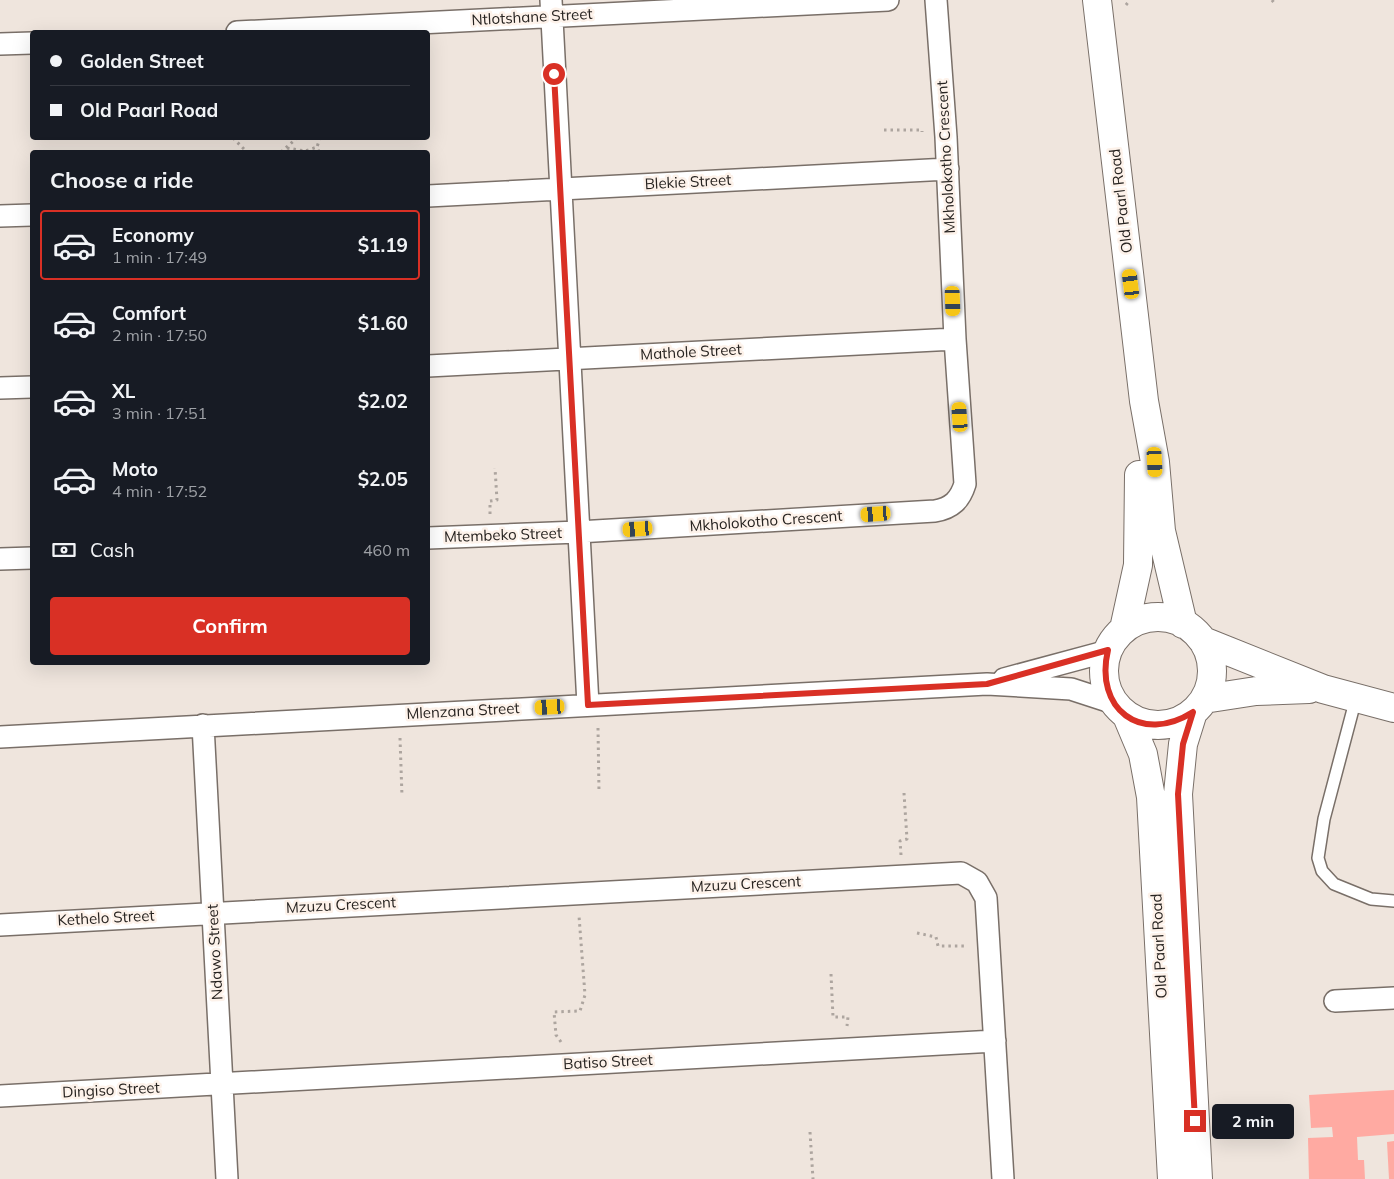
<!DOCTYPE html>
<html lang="en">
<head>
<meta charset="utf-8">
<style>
  body { margin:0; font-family:Mulish,sans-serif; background:#242831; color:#f1f3f6; height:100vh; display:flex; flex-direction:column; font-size:19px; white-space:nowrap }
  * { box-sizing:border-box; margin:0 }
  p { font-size:16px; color:#9ea1a6 }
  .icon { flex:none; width:28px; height:28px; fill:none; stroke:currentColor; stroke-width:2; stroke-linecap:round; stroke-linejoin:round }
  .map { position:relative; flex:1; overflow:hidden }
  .side { position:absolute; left:30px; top:150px; width:400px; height:515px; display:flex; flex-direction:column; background:#171b24; border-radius:5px; box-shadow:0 5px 20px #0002 }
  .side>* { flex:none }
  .banner { position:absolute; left:30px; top:30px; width:400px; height:110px; border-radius:5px; box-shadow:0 5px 20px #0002; display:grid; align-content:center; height:110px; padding:0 20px; background:#171b24 }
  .end { position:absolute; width:22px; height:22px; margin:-11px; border:6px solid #d93025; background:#fff; box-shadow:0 0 0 2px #fff }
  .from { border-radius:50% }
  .bubble { position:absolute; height:35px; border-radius:5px; background:#171b24; box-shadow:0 5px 20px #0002; font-size:16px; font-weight:700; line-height:35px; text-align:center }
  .car { position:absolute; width:15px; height:30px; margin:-15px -8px; border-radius:6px; box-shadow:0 0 4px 1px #0007; background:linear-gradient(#f5c518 24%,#345 0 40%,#f5c518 0 76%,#345 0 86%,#f5c518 0) }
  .banner b { display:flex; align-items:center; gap:18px; height:48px; font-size:19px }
  .banner b+b { border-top:1px solid #363941 }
  .banner i { width:12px; height:12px; background:#f1f3f6 }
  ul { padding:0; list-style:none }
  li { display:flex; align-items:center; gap:15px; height:70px; margin:0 10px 8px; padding:0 10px; border:2px solid transparent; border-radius:5px }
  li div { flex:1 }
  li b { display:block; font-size:19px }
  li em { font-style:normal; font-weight:700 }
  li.active { border-color:#d93025 }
  li>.icon { width:45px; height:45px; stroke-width:1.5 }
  h2 { padding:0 20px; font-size:22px; line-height:60px }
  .pay { display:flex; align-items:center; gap:12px; height:55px; padding:0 20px; font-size:19px }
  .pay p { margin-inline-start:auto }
  .action { display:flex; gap:10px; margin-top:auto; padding:10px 20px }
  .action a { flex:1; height:58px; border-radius:5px; background:#d93025; color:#fff; font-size:20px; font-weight:700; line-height:58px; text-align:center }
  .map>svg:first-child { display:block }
  .building { fill:#ffaaa2 }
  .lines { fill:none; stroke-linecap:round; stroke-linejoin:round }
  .lane-casing { stroke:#796f68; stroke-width:14 }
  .street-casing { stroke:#796f68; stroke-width:24 }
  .secondary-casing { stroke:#796f68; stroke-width:30 }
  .path { stroke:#ada59f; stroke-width:3; stroke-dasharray:2.5 4; stroke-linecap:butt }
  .lane { stroke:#fff; stroke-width:11 }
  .street { stroke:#fff; stroke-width:21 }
  .secondary { stroke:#fff; stroke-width:28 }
  .route { stroke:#d93025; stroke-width:6 }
  .labels { text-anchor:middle; stroke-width:5; stroke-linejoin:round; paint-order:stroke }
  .street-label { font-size:15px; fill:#272320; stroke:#fdf2ea }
</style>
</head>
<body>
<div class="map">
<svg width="1394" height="1179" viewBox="0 0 1394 1179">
  <rect width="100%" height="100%" fill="#efe5dd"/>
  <path class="building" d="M 1394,1090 L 1394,1134 L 1357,1137 L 1358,1160 L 1364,1160 L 1365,1179 L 1309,1179 L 1308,1138 L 1333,1137 L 1332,1127 L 1311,1128 L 1309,1095 Z
    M 1394,1141 L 1394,1179 L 1389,1179 L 1387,1142 Z"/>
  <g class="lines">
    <g class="lane-casing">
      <path id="lane" d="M 1356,698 L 1324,819 L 1318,858 L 1322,871 L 1334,884 L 1371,899 L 1394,901"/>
    </g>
    <g class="street-casing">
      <path id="street" d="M 551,0 L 588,705
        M 237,32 L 888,0
        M 0,44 L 32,43
        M 428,196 L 948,169
        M 0,216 L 32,215
        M 428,366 L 955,339
        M 0,388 L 32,387
        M 428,538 L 578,532 L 935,511 C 952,508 960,500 965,484 L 955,339 L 946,137 L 936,0
        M 0,559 L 32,558
        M 1004,679 L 1108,651
        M 203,725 L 227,1179
        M 0,737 L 987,684 L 1071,689 L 1114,703
        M 0,925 L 961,873 L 977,882 L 986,898 L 1003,1179
        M 1335,1001 L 1394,998
        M 0,1096 L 995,1041"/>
    </g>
    <g class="secondary-casing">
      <path id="secondary" d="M 1097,0 L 1144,401 L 1155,462 L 1161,531 L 1183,624
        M1104 671a54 54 0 1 1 108 0a54 54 0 1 1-108 0Z
        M 1124,629 L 1138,565 L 1139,475
        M 1203,641 L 1323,689 L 1394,708
        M 1204,699 L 1256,691 L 1309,689
        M 1193,712 L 1183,744 L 1178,794 L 1198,1179
        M 1127,716 L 1143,754 L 1151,797 L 1172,1179"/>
    </g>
    <path class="path" d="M 1272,0 L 1275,4
      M 1126,5 L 1130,0
      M 884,130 L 922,130 L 922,132
      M 233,138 L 247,152
      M 287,148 L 305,151 L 317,147
      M 281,152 L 297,138
      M 319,152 L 317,147 L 320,138
      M 490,514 L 490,501 L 497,500 L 495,468
      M 598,728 L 599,792
      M 400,738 L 402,796
      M 901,855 L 900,841 L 907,839 L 904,793
      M 917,933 L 936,937 L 938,946 L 966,946
      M 831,974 L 833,1017 L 848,1017 L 847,1026
      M 561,1042 L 556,1035 L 554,1012 L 580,1011 L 585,995 L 579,916
      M 810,1132 L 813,1179"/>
    <use href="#lane" class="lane"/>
    <use href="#street" class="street"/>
    <use href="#secondary" class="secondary"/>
  </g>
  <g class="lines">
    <path class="route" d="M 554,74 L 588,705 L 987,684 L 1108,650 C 1094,709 1141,745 1193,712 L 1183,744 L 1178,794 L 1195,1121"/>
  </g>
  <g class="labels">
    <g class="street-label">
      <text transform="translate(532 17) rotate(-3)" y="5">Ntlotshane Street</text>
      <text transform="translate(946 157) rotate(-93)" y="5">Mkholokotho Crescent</text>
      <text transform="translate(688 182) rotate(-3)" y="5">Blekie Street</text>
      <text transform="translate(1121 201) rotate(-97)" y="5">Old Paarl Road</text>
      <text transform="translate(691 352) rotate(-3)" y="5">Mathole Street</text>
      <text transform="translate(766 521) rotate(-4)" y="5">Mkholokotho Crescent</text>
      <text transform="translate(503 535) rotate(-2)" y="5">Mtembeko Street</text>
      <text transform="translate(463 711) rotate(-3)" y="5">Mlenzana Street</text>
      <text transform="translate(746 884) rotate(-3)" y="5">Mzuzu Crescent</text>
      <text transform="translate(341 905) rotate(-3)" y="5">Mzuzu Crescent</text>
      <text transform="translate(106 918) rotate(-3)" y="5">Kethelo Street</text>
      <text transform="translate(1159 946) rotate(-93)" y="5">Old Paarl Road</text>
      <text transform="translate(215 952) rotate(-93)" y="5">Ndawo Street</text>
      <text transform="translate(608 1062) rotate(-3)" y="5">Batiso Street</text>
      <text transform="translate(111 1090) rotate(-3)" y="5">Dingiso Street</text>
    </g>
  </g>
</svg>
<i class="end from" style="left:554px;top:74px"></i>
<i class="end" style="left:1195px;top:1121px"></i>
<div class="bubble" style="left:1212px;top:1104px;width:82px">2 min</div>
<i class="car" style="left:1131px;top:284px;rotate:353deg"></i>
<i class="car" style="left:953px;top:301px;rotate:178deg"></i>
<i class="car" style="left:960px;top:417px;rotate:356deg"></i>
<i class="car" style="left:1155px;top:462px;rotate:177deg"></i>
<i class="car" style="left:876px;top:514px;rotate:266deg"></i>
<i class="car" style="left:638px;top:529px;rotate:266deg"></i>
<i class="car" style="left:550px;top:707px;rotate:267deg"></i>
<div class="banner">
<b><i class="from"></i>Golden Street</b>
<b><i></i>Old Paarl Road</b>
</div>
<section class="side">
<h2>Choose a ride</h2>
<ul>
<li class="active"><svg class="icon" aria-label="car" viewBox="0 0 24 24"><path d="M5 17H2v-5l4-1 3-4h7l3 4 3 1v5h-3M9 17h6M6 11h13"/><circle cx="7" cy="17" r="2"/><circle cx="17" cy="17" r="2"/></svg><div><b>Economy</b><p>1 min · 17:49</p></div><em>$1.19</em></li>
<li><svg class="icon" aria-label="car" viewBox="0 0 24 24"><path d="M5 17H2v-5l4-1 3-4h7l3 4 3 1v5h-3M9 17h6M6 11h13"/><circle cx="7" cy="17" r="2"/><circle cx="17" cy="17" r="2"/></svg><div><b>Comfort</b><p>2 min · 17:50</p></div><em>$1.60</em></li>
<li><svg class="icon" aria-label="car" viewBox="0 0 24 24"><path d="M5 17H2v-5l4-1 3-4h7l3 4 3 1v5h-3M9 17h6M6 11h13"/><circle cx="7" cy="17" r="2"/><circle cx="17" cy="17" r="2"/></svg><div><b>XL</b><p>3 min · 17:51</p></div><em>$2.02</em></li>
<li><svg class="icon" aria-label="car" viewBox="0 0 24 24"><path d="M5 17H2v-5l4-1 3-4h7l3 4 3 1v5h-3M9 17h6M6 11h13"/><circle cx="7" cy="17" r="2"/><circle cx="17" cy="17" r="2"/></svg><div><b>Moto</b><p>4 min · 17:52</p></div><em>$2.05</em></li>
</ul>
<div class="pay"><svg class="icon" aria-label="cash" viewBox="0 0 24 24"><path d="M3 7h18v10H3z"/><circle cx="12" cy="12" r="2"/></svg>Cash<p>460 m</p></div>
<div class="action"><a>Confirm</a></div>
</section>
</div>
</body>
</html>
